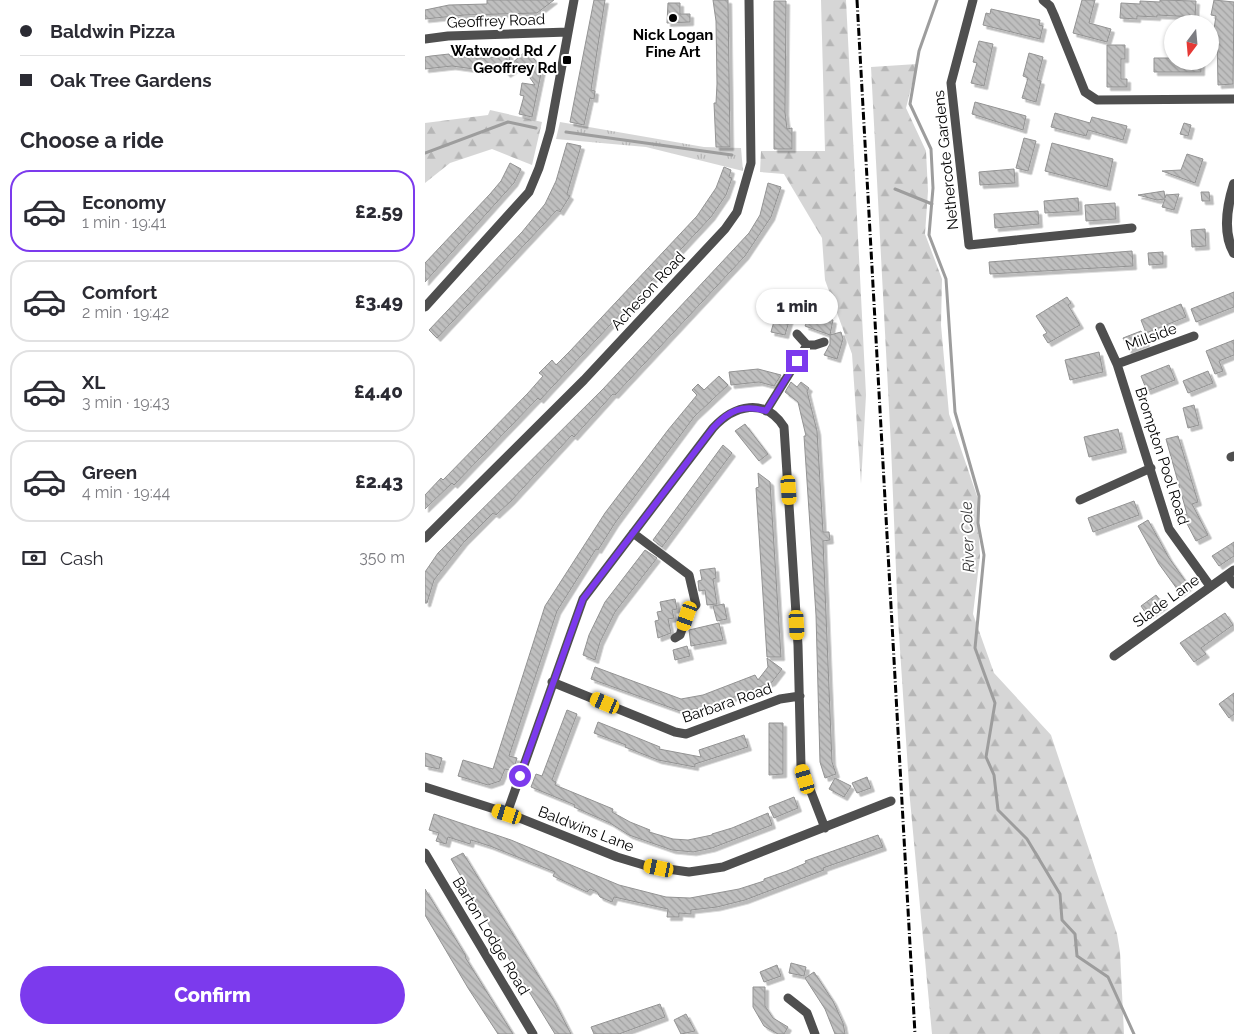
<!DOCTYPE html>
<html lang="en">
<head>
<meta charset="utf-8">
<style>
  body { margin:0; font-family:Raleway,sans-serif; background:#f2f2f3; color:#2b2b33; height:100vh; display:flex; flex-direction:column; font-size:19px; white-space:nowrap }
  * { box-sizing:border-box; margin:0 }
  p { font-size:16px; color:#7c7c81 }
  .icon { flex:none; width:28px; height:28px; fill:none; stroke:currentColor; stroke-width:2; stroke-linecap:round; stroke-linejoin:round }
  .map { position:relative; flex:1; overflow:hidden }
  .side { display:flex; flex-direction:column; background:#fff; width:425px }
  .side>* { flex:none }
  .banner { display:grid; align-content:center; height:110px; padding:0 20px; background:#fff }
  .needle { width:32px; rotate:196deg }
  .buttons { position:absolute; left:739px; top:15px; display:grid; gap:10px }
  .buttons a { display:grid; place-items:center; width:55px; height:55px; border-radius:50%; background:#fff; box-shadow:0 1px 4px #0004; font-size:25px }
  .end { position:absolute; width:22px; height:22px; margin:-11px; border:6px solid #7c3aed; background:#fff; box-shadow:0 0 0 2px #fff }
  .from { border-radius:50% }
  .bubble { position:absolute; height:35px; border-radius:18px; background:#fff; box-shadow:0 1px 4px #0004; font-size:16px; font-weight:800; line-height:35px; text-align:center }
  .car { position:absolute; width:15px; height:30px; margin:-15px -8px; border-radius:6px; box-shadow:0 0 4px 1px #0007; background:linear-gradient(#f5c518 24%,#345 0 40%,#f5c518 0 76%,#345 0 86%,#f5c518 0) }
  .banner b { display:flex; align-items:center; gap:18px; height:48px; font-size:19px }
  .banner b+b { border-top:1px solid #e1e1e2 }
  .banner i { width:12px; height:12px; background:#2b2b33 }
  ul { padding:0; list-style:none }
  li { display:flex; align-items:center; gap:15px; height:82px; margin:0 10px 8px; padding:0 10px; border:2px solid #e1e1e2; border-radius:20px }
  li div { flex:1 }
  li b { display:block; font-size:19px }
  li em { font-style:normal; font-weight:800 }
  li.selected { border-color:#7c3aed }
  li>.icon { width:45px; height:45px; stroke-width:1.5 }
  h2 { padding:0 20px; font-size:22px; line-height:60px }
  .pay { display:flex; align-items:center; gap:12px; height:55px; padding:0 20px; font-size:19px }
  .pay p { margin-inline-start:auto }
  .primary-button { display:flex; gap:10px; margin-top:auto; padding:10px 20px }
  .primary-button a { flex:1; height:58px; border-radius:30px; background:#7c3aed; color:#fff; font-size:20px; font-weight:800; line-height:58px; text-align:center }
  main { display:flex; flex:1; min-height:0 }
  .map>svg:first-child { display:block }
  .grass { fill:url(#grass-tufts) }
  .forest { fill:url(#forest-firs) }
  .lines { fill:none; stroke-linecap:round; stroke-linejoin:round }
  .stream { stroke:#9d9d9d; stroke-width:3 }
  .building { fill:url(#building-back-hatch); stroke:#939393; filter:url(#shadow) }
  .minor { stroke:#4f4f4f; stroke-width:9 }
  .tertiary { stroke:#4f4f4f; stroke-width:10 }
  .rail { stroke:#000; stroke-width:3; stroke-dasharray:8 2.5 1 2.5; stroke-linecap:butt }
  .route { stroke:#7c3aed; stroke-width:6 }
  .poi-dot { fill:#000; stroke:#fff; stroke-width:2 }
  .labels { text-anchor:middle; stroke-width:4; stroke-linejoin:round; paint-order:stroke }
  .street-label { font-size:15px; fill:#000; stroke:#fff }
  .poi-label { font-size:15px; font-weight:bold; fill:#000; stroke:#fff }
  .water-label { font-size:16px; font-style:italic; fill:#3e3e3e; stroke:#fff }
</style>
</head>
<body>
<main>
<section class="side">
<div class="banner">
<b><i class="from"></i>Baldwin Pizza</b>
<b><i></i>Oak Tree Gardens</b>
</div>
<h2>Choose a ride</h2>
<ul>
<li class="selected"><svg class="icon" aria-label="car" viewBox="0 0 24 24"><path d="M5 17H2v-5l4-1 3-4h7l3 4 3 1v5h-3M9 17h6M6 11h13"/><circle cx="7" cy="17" r="2"/><circle cx="17" cy="17" r="2"/></svg><div><b>Economy</b><p>1 min · 19:41</p></div><em>£2.59</em></li>
<li><svg class="icon" aria-label="car" viewBox="0 0 24 24"><path d="M5 17H2v-5l4-1 3-4h7l3 4 3 1v5h-3M9 17h6M6 11h13"/><circle cx="7" cy="17" r="2"/><circle cx="17" cy="17" r="2"/></svg><div><b>Comfort</b><p>2 min · 19:42</p></div><em>£3.49</em></li>
<li><svg class="icon" aria-label="car" viewBox="0 0 24 24"><path d="M5 17H2v-5l4-1 3-4h7l3 4 3 1v5h-3M9 17h6M6 11h13"/><circle cx="7" cy="17" r="2"/><circle cx="17" cy="17" r="2"/></svg><div><b>XL</b><p>3 min · 19:43</p></div><em>£4.40</em></li>
<li><svg class="icon" aria-label="car" viewBox="0 0 24 24"><path d="M5 17H2v-5l4-1 3-4h7l3 4 3 1v5h-3M9 17h6M6 11h13"/><circle cx="7" cy="17" r="2"/><circle cx="17" cy="17" r="2"/></svg><div><b>Green</b><p>4 min · 19:44</p></div><em>£2.43</em></li>
</ul>
<div class="pay"><svg class="icon" aria-label="cash" viewBox="0 0 24 24"><path d="M3 7h18v10H3z"/><circle cx="12" cy="12" r="2"/></svg>Cash<p>350 m</p></div>
<div class="primary-button"><a>Confirm</a></div>
</section>
<div class="map">
<svg width="809" height="1034" viewBox="0 0 809 1034">
  <defs>
    <pattern id="grass-tufts" width="24" height="20" patternUnits="userSpaceOnUse" patternTransform="scale(1.25)"><rect width="24" height="20" fill="#d6d6d6"/><path d="M3 7l-1-3M5 7V3M7 7l1-3M15 17l-1-3M17 17v-4M19 17l1-3" fill="none" stroke="#b6b6b6"/></pattern>
    <pattern id="forest-firs" width="22" height="20" patternUnits="userSpaceOnUse" patternTransform="scale(1.25)"><rect width="22" height="20" fill="#d6d6d6"/><path d="M5 1l3.5 6h-7zM16 11l3.5 6h-7z" fill="#b6b6b6"/></pattern>
    <pattern id="building-back-hatch" width="6" height="6" patternUnits="userSpaceOnUse" patternTransform="scale(1.25)"><rect width="6" height="6" fill="#bfbfbf"/><path d="M-1 5l2 2M0 0l6 6M5-1l2 2" fill="none" stroke="#a2a2a2"/></pattern>
    <filter id="shadow"><feDropShadow dx="3.5" dy="3.5" stdDeviation="0" flood-color="#0004"/></filter>
  </defs>
  <rect width="100%" height="100%" fill="#fff"/>
  <path class="grass" d="M 135,122 L 279,147 L 316,148 L 318,171 L 221,147 L 131,139 Z"/>
  <path class="forest" d="M 396,0 L 421,0 L 441,395 L 436,484 L 427,354 L 400,280 L 397,238 L 359,174 L 335,172 L 336,151 L 400,151 Z
    M 492,64 L 481,108 L 501,151 L 503,191 L 500,234 L 517,279 L 516,325 L 524,414 L 552,496 L 555,556 L 548,614 L 569,673 L 626,735 L 692,934 L 695,952 L 699,1034 L 507,1034 L 485,800 L 473,619 L 466,446 L 446,67 Z
    M 65,110 L 117,122 L 107,165 L 67,149 L 25,163 L 0,183 L 0,123 L 63,115 Z"/>
  <g class="lines">
    <path class="stream" d="M 512,0 L 494,51 L 485,104 L 506,149 L 508,188 L 504,235 L 521,279 L 530,412 L 554,496 L 553,523 L 559,555 L 550,648 L 570,703 L 561,757 L 569,775 L 573,810 L 602,839 L 635,894 L 637,920 L 650,934 L 652,956 L 683,977 L 709,1034
      M 141,132 L 307,155
      M 0,153 L 83,122 L 111,128
      M 470,189 L 507,204"/>
  </g>
  <path class="building" d="M 62,0 L 129,0 L 112,13 L 40,15 L 0,19 L 0,10 L 24,5 L 62,4 Z
    M 169,0 L 180,0 L 166,90 L 170,91 L 169,99 L 165,98 L 159,125 L 145,122 Z
    M 288,0 L 303,0 L 305,147 L 291,147 L 289,103 L 291,103 L 292,84 L 291,21 Z
    M 657,0 L 670,0 L 664,23 L 686,29 L 682,42 L 648,33 Z
    M 735,0 L 771,1 L 770,17 L 732,15 L 732,17 L 712,16 L 712,19 L 695,18 L 696,3 L 715,4 L 715,1 L 735,2 Z
    M 789,0 L 809,2 L 808,84 L 793,85 L 792,36 L 788,35 L 791,16 L 786,15 Z
    M 349,1 L 361,1 L 360,112 L 362,129 L 367,128 L 367,149 L 349,149 Z
    M 243,3 L 255,3 L 255,14 L 265,14 L 265,22 L 242,23 Z
    M 566,9 L 615,20 L 614,25 L 618,26 L 615,39 L 558,25 L 561,13 L 565,14 Z
    M 554,41 L 568,44 L 559,86 L 546,83 L 552,63 L 548,62 Z
    M 682,45 L 700,45 L 700,59 L 696,59 L 696,79 L 702,79 L 702,87 L 682,87 Z
    M 102,50 L 117,69 L 107,117 L 94,114 L 99,96 L 95,95 L 97,83 L 110,85 L 105,78 L 106,72 L 98,63 L 82,74 L 79,70 L 84,65 L 56,70 L 27,66 L 0,69 L 0,57 L 6,56 L 24,54 L 25,56 L 55,58 L 72,57 L 72,54 L 84,53 L 85,65 Z
    M 604,53 L 618,57 L 612,80 L 616,81 L 611,102 L 597,98 L 603,78 L 598,76 Z
    M 729,58 L 748,58 L 748,61 L 776,61 L 776,72 L 729,72 Z
    M 550,102 L 601,116 L 598,130 L 547,114 Z
    M 630,113 L 665,123 L 667,117 L 702,126 L 698,140 L 663,130 L 661,136 L 626,127 Z
    M 759,123 L 766,125 L 763,136 L 755,134 Z
    M 599,138 L 611,141 L 603,171 L 591,168 Z
    M 142,143 L 156,146 L 142,194 L 145,196 L 135,212 L 132,210 L 12,338 L 4,330 L 97,232 L 120,204 L 131,181 Z
    M 627,143 L 688,159 L 682,187 L 620,171 Z
    M 762,154 L 778,159 L 770,183 L 737,171 L 756,170 Z
    M 85,163 L 96,169 L 89,183 L 0,282 L 0,263 L 65,194 L 76,181 Z
    M 299,167 L 306,170 L 304,177 L 307,178 L 301,195 L 286,217 L 115,400 L 113,398 L 29,485 L 27,483 L 0,509 L 0,495 L 16,478 L 18,480 L 103,393 L 118,376 L 114,373 L 127,360 L 131,365 L 145,351 L 272,216 L 291,188 Z
    M 589,169 L 590,183 L 555,185 L 554,172 Z
    M 343,183 L 356,187 L 346,217 L 320,256 L 190,395 L 188,394 L 149,437 L 147,435 L 86,501 L 71,515 L 68,513 L 39,542 L 9,580 L 2,603 L 0,603 L 0,572 L 13,553 L 178,389 L 324,233 L 335,215 Z
    M 739,191 L 740,198 L 741,195 L 754,194 L 749,210 L 737,207 L 740,199 L 732,200 L 713,195 Z
    M 776,192 L 784,192 L 785,201 L 777,201 Z
    M 653,198 L 654,211 L 620,213 L 619,201 Z
    M 690,203 L 691,219 L 661,221 L 660,205 Z
    M 613,211 L 614,224 L 570,228 L 569,214 Z
    M 780,229 L 781,246 L 767,247 L 766,230 Z
    M 707,251 L 708,266 L 565,274 L 564,262 Z
    M 738,252 L 738,264 L 724,265 L 723,253 Z
    M 809,292 L 809,307 L 771,322 L 766,309 Z
    M 642,297 L 646,303 L 643,305 L 655,325 L 623,343 L 618,335 L 622,333 L 611,316 Z
    M 756,304 L 761,317 L 721,333 L 716,320 Z
    M 382,307 L 398,312 L 396,317 L 408,320 L 405,335 L 380,326 L 381,324 L 378,323 Z
    M 351,314 L 365,318 L 360,335 L 346,332 Z
    M 716,331 L 721,343 L 703,350 L 698,338 Z
    M 416,332 L 418,339 L 412,359 L 399,355 L 405,344 L 405,335 Z
    M 809,340 L 809,355 L 794,361 L 798,371 L 790,374 L 781,351 Z
    M 674,352 L 678,372 L 645,380 L 640,360 Z
    M 744,365 L 750,380 L 722,391 L 716,376 Z
    M 333,369 L 356,375 L 349,386 L 334,382 L 306,385 L 304,372 Z
    M 783,371 L 788,383 L 763,393 L 758,381 Z
    M 294,376 L 303,385 L 269,417 L 190,523 L 173,550 L 171,549 L 132,611 L 84,756 L 92,758 L 88,771 L 80,769 L 75,781 L 63,785 L 33,776 L 38,760 L 68,769 L 120,606 L 180,513 L 243,430 L 272,395 L 267,390 L 273,384 L 279,390 Z
    M 366,382 L 372,387 L 376,382 L 384,388 L 382,391 L 392,431 L 398,532 L 404,532 L 405,540 L 398,541 L 407,762 L 411,774 L 400,778 L 395,762 L 391,615 L 379,436 L 381,436 L 373,402 L 360,392 Z
    M 769,405 L 774,425 L 763,428 L 758,408 Z
    M 320,424 L 343,454 L 334,461 L 310,431 Z
    M 693,429 L 698,449 L 664,457 L 659,437 Z
    M 753,436 L 773,502 L 767,504 L 783,535 L 771,541 L 758,516 L 762,514 L 741,439 Z
    M 298,445 L 307,453 L 237,547 L 228,540 Z
    M 333,473 L 345,482 L 356,657 L 342,657 L 331,488 L 334,487 Z
    M 709,501 L 714,515 L 668,532 L 663,518 Z
    M 723,520 L 744,558 L 764,586 L 755,593 L 734,564 L 713,526 Z
    M 809,542 L 809,556 L 794,566 L 787,556 Z
    M 220,550 L 232,558 L 190,612 L 175,642 L 170,660 L 158,655 L 164,635 L 180,602 Z
    M 290,568 L 291,578 L 288,579 L 292,604 L 282,605 L 280,590 L 274,591 L 273,581 L 277,580 L 275,570 Z
    M 731,595 L 739,605 L 723,616 L 716,606 Z
    M 250,599 L 252,609 L 247,610 L 249,618 L 243,619 L 246,633 L 233,638 L 230,621 L 234,620 L 232,612 L 237,611 L 235,602 Z
    M 299,604 L 302,619 L 292,621 L 288,606 Z
    M 800,613 L 808,625 L 776,648 L 781,654 L 769,662 L 755,643 Z
    M 294,623 L 298,640 L 266,646 L 264,630 Z
    M 262,646 L 265,656 L 250,660 L 248,650 Z
    M 342,658 L 357,669 L 347,682 L 284,707 L 255,711 L 166,679 L 170,667 L 256,699 L 278,695 L 330,675 L 333,680 L 343,667 Z
    M 809,693 L 809,714 L 804,718 L 794,704 Z
    M 142,710 L 152,714 L 127,780 L 131,782 L 130,785 L 188,809 L 187,812 L 205,822 L 225,830 L 224,832 L 248,839 L 263,840 L 287,835 L 287,834 L 307,828 L 343,813 L 347,825 L 287,848 L 268,852 L 247,850 L 204,835 L 185,823 L 149,807 L 150,805 L 106,787 L 111,774 L 117,776 Z
    M 173,722 L 203,734 L 235,747 L 234,749 L 276,757 L 274,750 L 319,735 L 323,747 L 270,764 L 270,767 L 233,760 L 200,747 L 201,745 L 169,733 Z
    M 344,723 L 358,723 L 358,774 L 344,775 Z
    M 0,753 L 17,758 L 14,769 L 0,766 Z
    M 442,777 L 446,788 L 432,793 L 427,783 Z
    M 410,778 L 426,786 L 419,797 L 404,789 Z
    M 369,797 L 373,808 L 349,818 L 344,807 Z
    M 9,814 L 86,840 L 194,885 L 241,897 L 265,898 L 314,889 L 339,881 L 339,879 L 362,871 L 381,863 L 380,861 L 453,835 L 458,847 L 398,868 L 399,870 L 320,900 L 292,907 L 266,910 L 266,914 L 254,913 L 254,917 L 242,917 L 243,909 L 189,897 L 187,902 L 175,897 L 172,892 L 165,889 L 162,892 L 128,876 L 130,872 L 65,846 L 46,840 L 45,844 L 23,837 L 21,844 L 11,841 L 14,833 L 4,830 Z
    M 38,853 L 129,1001 L 146,1034 L 130,1034 L 78,949 L 26,859 Z
    M 0,889 L 41,956 L 40,957 L 88,1034 L 73,1034 L 43,988 L 0,915 Z
    M 366,963 L 381,967 L 379,976 L 364,973 Z
    M 352,965 L 356,976 L 339,982 L 335,972 Z
    M 389,972 L 408,1001 L 418,1023 L 420,1034 L 410,1034 L 400,1009 L 380,978 Z
    M 328,987 L 340,987 L 340,1006 L 348,1018 L 363,1027 L 359,1034 L 353,1034 L 339,1026 L 328,1007 Z
    M 235,1004 L 240,1017 L 194,1034 L 169,1034 L 166,1027 Z
    M 261,1014 L 270,1031 L 256,1034 L 249,1020 Z"/>
  <g class="lines">
    <path class="minor" d="M 548,0 L 526,83 L 544,245 L 707,228
      M 618,0 L 625,6 L 629,15 L 660,92 L 672,100 L 809,99
      M 0,39 L 23,36 L 143,32
      M 0,307 L 104,192 L 114,168 L 125,131 L 149,0
      M 675,327 L 692,364 L 744,529 L 785,586
      M 372,334 L 382,345 L 390,345 L 399,342
      M 692,364 L 769,336
      M 341,411 L 382,345
      M 806,457 L 809,456
      M 655,500 L 726,468
      M 208,533 L 264,575 L 271,605 L 262,615 L 255,635 L 250,638
      M 0,538 L 159,380 L 300,229 L 312,212 L 326,163 L 324,0
      M 802,575 L 809,584
      M 689,656 L 809,570
      M 127,682 L 250,732 L 261,734 L 355,699 L 375,696
      M 0,787 L 82,813 L 192,857 L 222,866 L 264,872 L 298,867 L 466,801
      M 82,813 L 158,599 L 288,428 C 309,405 340,397 359,427 L 373,645 L 376,766 L 400,828
      M 0,853 L 108,1034
      M 363,998 L 382,1013 L 390,1034"/>
    <path class="tertiary" d="M 809,184 C 802,206 797,232 809,253"/>
    <path class="rail" d="M 432,0 L 490,1034"/>
  </g>
  <g class="lines">
    <path class="route" d="M 95,776 L 158,599 L 288,428 C 304,410 318,404 341,411 L 372,361"/>
  </g>
  <g class="poi-dot">
    <circle cx="248" cy="18" r="5"/>
    <rect x="137" y="55" width="10" height="10" rx="2.5"/>
  </g>
  <g class="labels">
    <g class="street-label">
      <text transform="translate(71 21) rotate(-2)" y="5">Geoffrey Road</text>
      <text transform="translate(521 160) rotate(-96)" y="5">Nethercote Gardens</text>
      <text transform="translate(223 291) rotate(-47)" y="5">Acheson Road</text>
      <text transform="translate(726 337) rotate(-20)" y="5">Millside</text>
      <text transform="translate(737 456) rotate(72)" y="5">Brompton Pool Road</text>
      <text transform="translate(741 601) rotate(-36)" y="5">Slade Lane</text>
      <text transform="translate(302 703) rotate(-19)" y="5">Barbara Road</text>
      <text transform="translate(161 829) rotate(21)" y="5">Baldwins Lane</text>
      <text transform="translate(66 936) rotate(59)" y="5">Barton Lodge Road</text>
    </g>
    <g class="poi-label">
      <text x="248" y="40">Nick Logan<tspan x="248" dy="17">Fine Art</tspan></text>
      <text x="132" y="56" text-anchor="end">Watwood Rd /<tspan x="132" dy="17">Geoffrey Rd</tspan></text>
    </g>
    <g class="water-label">
      <text transform="translate(542 537) rotate(-92)" y="6">River Cole</text>
    </g>
  </g>
</svg>
<div class="buttons">
<a><svg class="needle" viewBox="-14 -14 28 28"><path d="M0-13l5 13h-10z" fill="#e53935"/><path d="M0 13l5-13h-10z" fill="#7c7c81"/></svg></a>
</div>
<i class="end from" style="left:95px;top:776px"></i>
<i class="end" style="left:372px;top:361px"></i>
<div class="bubble" style="left:331px;top:289px;width:82px">1 min</div>
<i class="car" style="left:364px;top:490px;rotate:176deg"></i>
<i class="car" style="left:262px;top:616px;rotate:199deg"></i>
<i class="car" style="left:372px;top:625px;rotate:177deg"></i>
<i class="car" style="left:180px;top:703px;rotate:293deg"></i>
<i class="car" style="left:380px;top:779px;rotate:343deg"></i>
<i class="car" style="left:82px;top:814px;rotate:288deg"></i>
<i class="car" style="left:234px;top:868px;rotate:282deg"></i>
</div>
</main>
</body>
</html>
